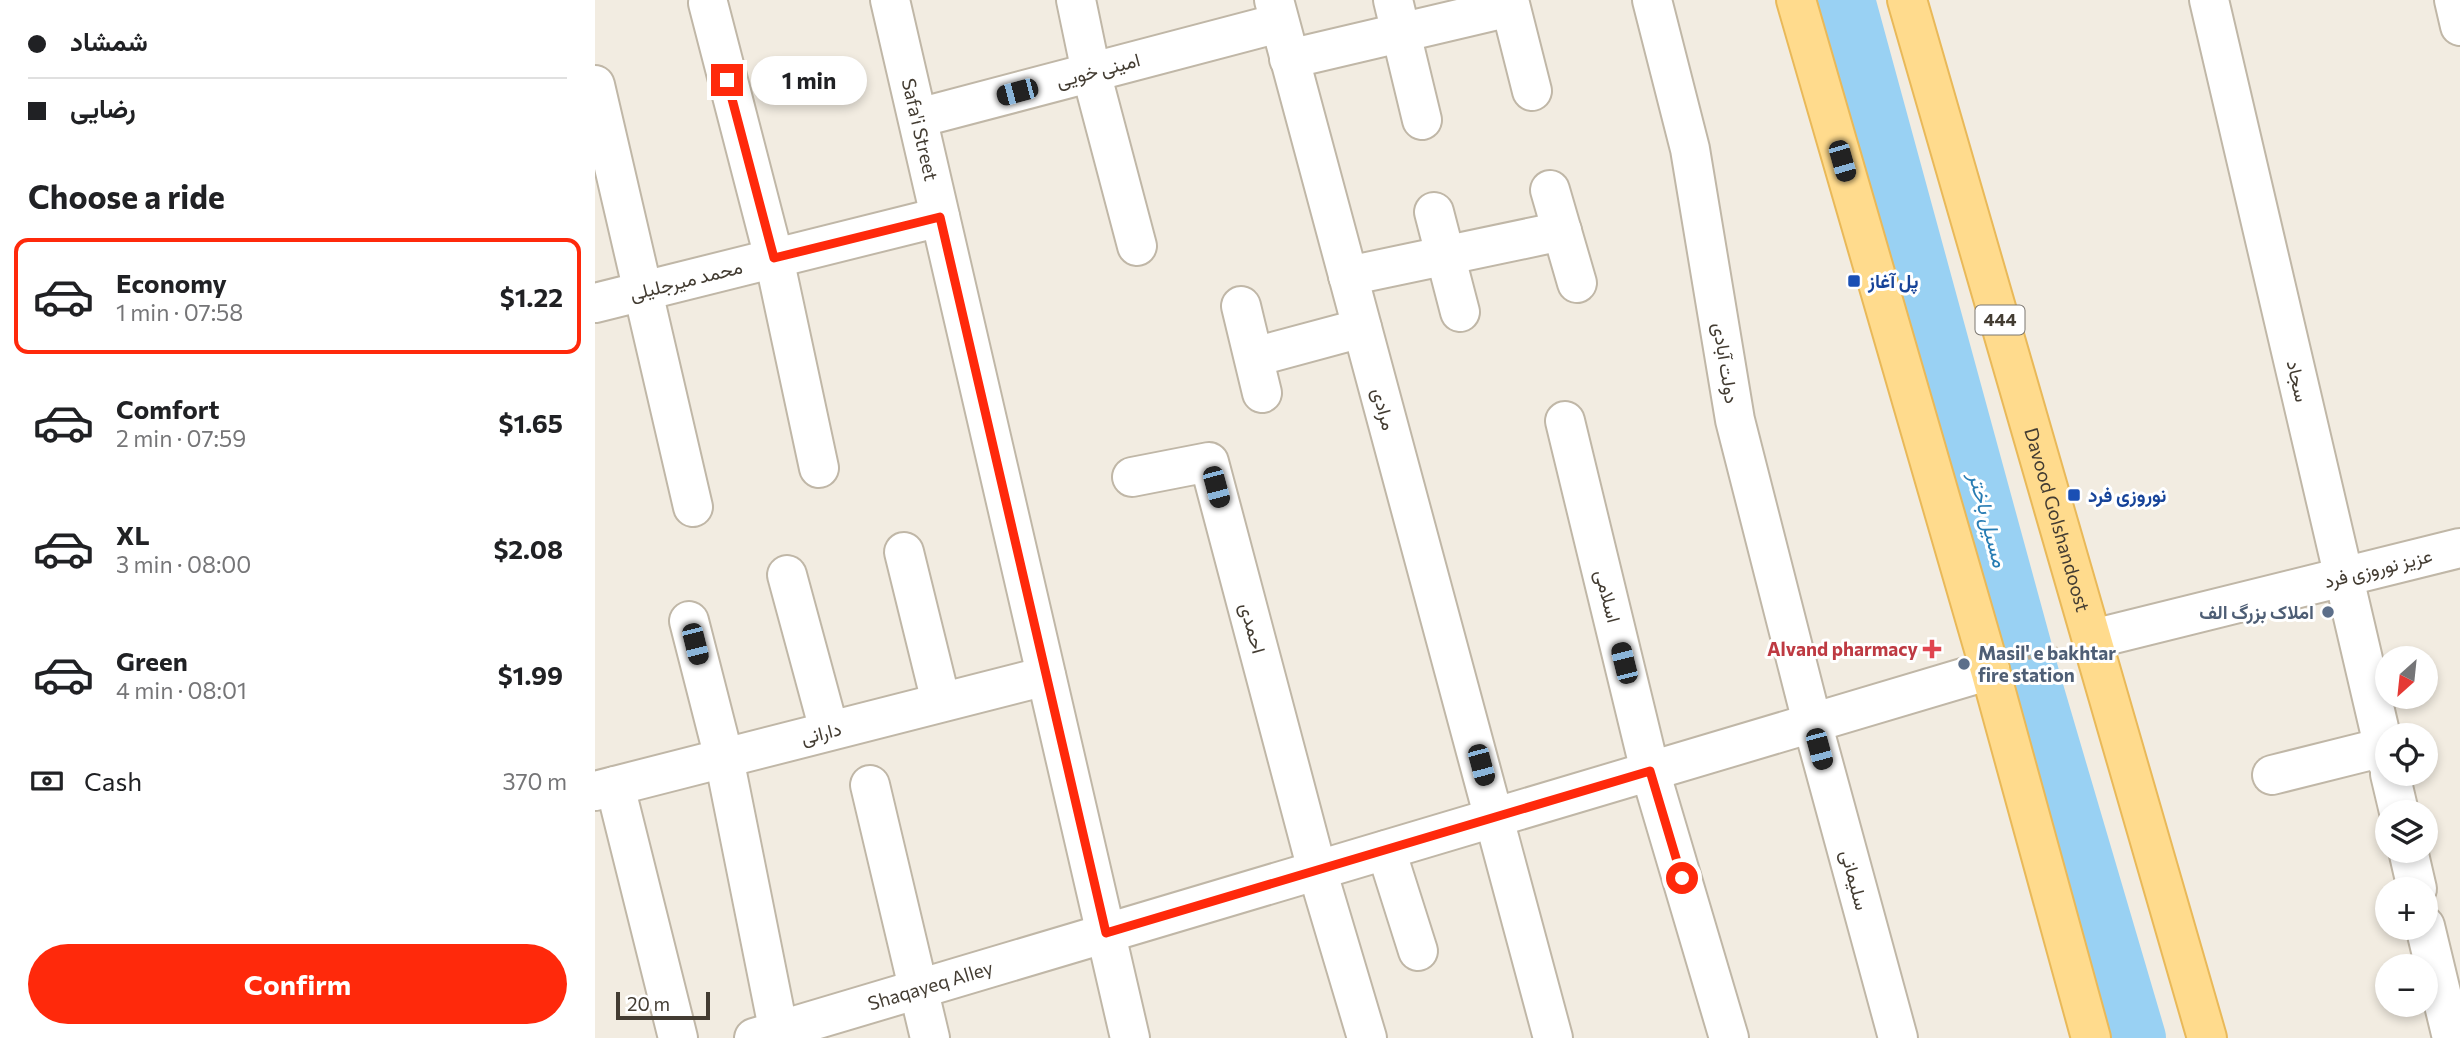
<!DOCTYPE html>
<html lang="en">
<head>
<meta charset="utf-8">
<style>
  body { margin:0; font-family:Commissioner,Vazirmatn,sans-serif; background:#f2f2f2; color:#202124; height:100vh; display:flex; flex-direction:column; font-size:26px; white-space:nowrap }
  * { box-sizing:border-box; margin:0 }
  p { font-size:23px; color:#757577 }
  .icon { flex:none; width:38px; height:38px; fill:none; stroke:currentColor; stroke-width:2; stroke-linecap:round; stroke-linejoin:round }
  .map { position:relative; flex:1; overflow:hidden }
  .details { display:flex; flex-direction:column; background:#fff; width:595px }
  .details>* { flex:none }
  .guide { display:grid; align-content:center; height:154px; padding:0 28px; background:#fff }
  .needle { width:46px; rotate:207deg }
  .buttons { position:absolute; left:1780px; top:646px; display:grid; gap:14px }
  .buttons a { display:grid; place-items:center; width:63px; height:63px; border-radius:50%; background:#fff; box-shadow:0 4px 10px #0003; font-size:35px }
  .scale { position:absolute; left:21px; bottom:18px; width:94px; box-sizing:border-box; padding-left:7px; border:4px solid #433c32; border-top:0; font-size:19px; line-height:24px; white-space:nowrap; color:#433c32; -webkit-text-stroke:5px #fff; paint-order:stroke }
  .end { position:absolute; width:32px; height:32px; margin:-16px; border:9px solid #ff290b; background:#fff; box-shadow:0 0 0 4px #fff }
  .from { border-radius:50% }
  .bubble { position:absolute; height:49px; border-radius:24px; background:#fff; box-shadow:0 4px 10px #0003; font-size:23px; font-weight:700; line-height:49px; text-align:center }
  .car { position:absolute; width:21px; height:42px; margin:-21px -10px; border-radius:9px; box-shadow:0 0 5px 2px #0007; background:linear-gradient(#222 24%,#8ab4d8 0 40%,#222 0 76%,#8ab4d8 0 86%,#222 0) }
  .guide b { display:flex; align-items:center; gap:24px; height:66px; font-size:26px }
  .guide b+b { border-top:2px solid #e0e0e0 }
  .guide i { width:18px; height:18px; background:#202124 }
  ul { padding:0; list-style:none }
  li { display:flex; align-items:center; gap:21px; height:116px; margin:0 14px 10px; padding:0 14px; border:4px solid transparent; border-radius:14px }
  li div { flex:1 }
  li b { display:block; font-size:26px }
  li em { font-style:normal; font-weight:700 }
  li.on { border-color:#ff290b }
  li>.icon { width:63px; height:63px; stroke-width:1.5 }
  h2 { padding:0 28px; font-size:32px; line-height:84px }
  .pay { display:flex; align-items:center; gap:18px; height:77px; padding:0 28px; font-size:26px }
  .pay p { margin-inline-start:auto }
  .action { display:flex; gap:14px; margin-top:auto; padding:14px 28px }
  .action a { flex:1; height:80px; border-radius:42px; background:#ff290b; color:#fff; font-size:28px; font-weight:700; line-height:80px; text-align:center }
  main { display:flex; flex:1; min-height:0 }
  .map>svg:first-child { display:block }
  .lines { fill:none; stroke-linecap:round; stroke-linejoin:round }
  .river { stroke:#99d1f3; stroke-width:58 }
  .minor-casing { stroke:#c0b7a7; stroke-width:42 }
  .major-casing { stroke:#e9b959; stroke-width:42 }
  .path { stroke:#c0af94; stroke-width:4.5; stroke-dasharray:3.5 3.5; stroke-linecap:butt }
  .minor { stroke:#fff; stroke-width:38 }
  .major { stroke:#ffdb8d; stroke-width:38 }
  .route { stroke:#ff290b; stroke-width:9 }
  .transit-dot { fill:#1a4fb4; stroke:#fff; stroke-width:2.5 }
  .service-dot { fill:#5c6f8a; stroke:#fff; stroke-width:2.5 }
  .health-dot { fill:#e0444e; stroke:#fff; stroke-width:2.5 }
  .labels { text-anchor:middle; stroke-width:6; stroke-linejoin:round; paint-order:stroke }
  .shield { fill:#fff; stroke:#7b7670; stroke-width:2 }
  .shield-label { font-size:18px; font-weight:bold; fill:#433c32 }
  .street-label { font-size:19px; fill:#433c32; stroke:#fff }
  .transit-label { font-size:19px; font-weight:bold; fill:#164399; stroke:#fff; text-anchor:start }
  .service-label { font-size:19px; font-weight:bold; fill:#4e5e75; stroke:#fff; text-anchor:end }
  .health-label { font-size:19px; font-weight:bold; fill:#be3a42; stroke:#fff; text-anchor:end }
  .water-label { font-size:21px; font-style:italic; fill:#277cb3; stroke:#fff }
</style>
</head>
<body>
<main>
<section class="details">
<div class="guide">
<b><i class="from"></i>شمشاد</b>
<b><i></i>رضایی</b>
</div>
<h2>Choose a ride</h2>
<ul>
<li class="on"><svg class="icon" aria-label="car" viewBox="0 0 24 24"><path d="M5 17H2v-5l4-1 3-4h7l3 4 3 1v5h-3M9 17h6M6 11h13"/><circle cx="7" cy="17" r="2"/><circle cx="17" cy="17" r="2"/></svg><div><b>Economy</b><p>1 min · 07:58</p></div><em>$1.22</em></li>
<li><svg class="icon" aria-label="car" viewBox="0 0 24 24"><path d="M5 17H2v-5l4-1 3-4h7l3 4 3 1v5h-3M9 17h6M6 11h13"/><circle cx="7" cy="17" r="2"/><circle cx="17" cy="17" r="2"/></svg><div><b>Comfort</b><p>2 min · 07:59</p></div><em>$1.65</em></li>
<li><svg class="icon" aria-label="car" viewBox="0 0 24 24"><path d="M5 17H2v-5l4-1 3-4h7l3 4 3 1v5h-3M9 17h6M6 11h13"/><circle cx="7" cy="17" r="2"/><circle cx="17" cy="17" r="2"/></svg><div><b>XL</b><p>3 min · 08:00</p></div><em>$2.08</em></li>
<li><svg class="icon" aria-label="car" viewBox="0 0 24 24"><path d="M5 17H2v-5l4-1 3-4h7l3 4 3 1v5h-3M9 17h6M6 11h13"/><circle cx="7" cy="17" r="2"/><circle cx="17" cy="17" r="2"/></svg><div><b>Green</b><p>4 min · 08:01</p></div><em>$1.99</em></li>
</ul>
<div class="pay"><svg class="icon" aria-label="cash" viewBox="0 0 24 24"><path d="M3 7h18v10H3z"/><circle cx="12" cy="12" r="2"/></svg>Cash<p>370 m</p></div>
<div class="action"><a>Confirm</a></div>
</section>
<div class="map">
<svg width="1865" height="1038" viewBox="0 0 1865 1038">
  <rect width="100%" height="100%" fill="#f2ece1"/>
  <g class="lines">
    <path class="river" d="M 1251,0 L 1436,678 L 1542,1038"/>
    <g class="minor-casing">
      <g id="minor">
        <path id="s1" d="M 295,0 L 535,1038"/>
        <path d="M 481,0 L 496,72 L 542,246"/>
        <path d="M 679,0 L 958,1038"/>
        <path d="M 798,0 L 827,120"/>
        <path d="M 914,0 L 937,91"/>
        <path d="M 1057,0 L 1095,149 L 1140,420 L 1217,722 L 1303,1038"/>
        <path d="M 1614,0 L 1792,762"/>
        <path d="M 1859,0 L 1865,26"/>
        <path d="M 113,3 L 179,258 L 224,468"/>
        <path d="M 694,59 L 915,7"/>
        <path d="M 0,85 L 98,507"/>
        <path d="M 323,118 L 684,23"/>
        <path d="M 955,190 L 982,283"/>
        <path d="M 839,212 L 865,312"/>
        <path d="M 753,276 L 967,231"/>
        <path d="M 0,303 L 345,217"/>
        <path d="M 646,306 L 667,393"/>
        <path d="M 659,357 L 767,328"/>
        <path d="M 970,421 L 1055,771 L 1134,1038"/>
        <path d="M 537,477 L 614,462 L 722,870 L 772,1038"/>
        <path d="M 309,552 L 346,702"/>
        <path d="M 192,575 L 234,730"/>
        <path d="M 94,621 L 129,758 L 185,1038"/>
        <path d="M 1498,639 L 1865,548"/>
        <path d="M 1795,774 L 1804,812"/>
        <path d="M 1677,775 L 1789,747"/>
        <path d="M 275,785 L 335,1038"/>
        <path d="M 20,786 L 83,1038"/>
        <path d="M 0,791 L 451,676"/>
        <path d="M 791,850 L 823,951"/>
        <path d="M 1813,850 L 1822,889"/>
        <path d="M 1830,926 L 1857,1038"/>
        <path id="s2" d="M 159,1038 L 1395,670"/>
      </g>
    </g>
    <g class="major-casing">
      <g id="major">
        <path d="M 1201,0 L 1395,670 L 1496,1038"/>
        <path id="s3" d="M 1312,0 L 1612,1038"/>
      </g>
    </g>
    <path class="path" d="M 1426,660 L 1465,648"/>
    <use href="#minor" class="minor"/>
    <use href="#major" class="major"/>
  </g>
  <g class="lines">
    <path class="route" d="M 132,80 L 179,258 L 345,217 L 511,933 L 1055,771 L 1087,878"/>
  </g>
  <g class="transit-dot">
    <rect x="1252" y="274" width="14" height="14" rx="3.5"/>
    <rect x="1472" y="488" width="14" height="14" rx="3.5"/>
  </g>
  <g class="service-dot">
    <circle cx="1733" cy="612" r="7"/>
    <circle cx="1369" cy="664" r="7"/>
  </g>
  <path class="health-dot" d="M1333.5 638.5h7v7h7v7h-7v7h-7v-7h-7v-7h7z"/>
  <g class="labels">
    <rect class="shield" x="1380.5" y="305.5" width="49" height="29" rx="5"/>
    <g class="shield-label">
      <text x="1405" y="326">444</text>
    </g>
    <g class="street-label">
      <text transform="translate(503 70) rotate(-15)" y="7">امینی خویی</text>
      <text dy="7" stroke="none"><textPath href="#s1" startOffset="133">Safa'i Street</textPath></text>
      <text transform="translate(91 280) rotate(-14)" y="7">محمد میرجلیلی</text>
      <text transform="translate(1131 363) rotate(81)" y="7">دولت آبادی</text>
      <text transform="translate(1703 381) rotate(77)" y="7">سجاد</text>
      <text transform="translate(789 409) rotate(75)" y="7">مرادی</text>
      <text dy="7" stroke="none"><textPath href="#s3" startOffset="541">Davood Golshandoost</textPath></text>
      <text transform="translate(1783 568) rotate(-14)" y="7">عزیز نوروزی فرد</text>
      <text transform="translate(1013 596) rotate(76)" y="7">اسلامی</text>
      <text transform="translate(658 628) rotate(75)" y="7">احمدی</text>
      <text transform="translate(226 733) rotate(-14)" y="7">دارانی</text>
      <text transform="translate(1260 880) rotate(75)" y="7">سلیمانی</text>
      <text dy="7" stroke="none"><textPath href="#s2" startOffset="184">Shaqayeq Alley</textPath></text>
    </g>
    <g class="transit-label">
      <text x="1273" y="288">پل آغاز</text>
      <text x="1493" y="502">نوروزی فرد</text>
    </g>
    <g class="service-label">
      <text x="1719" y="619">املاک بزرگ الف</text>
      <text x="1383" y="660" text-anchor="start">Masil' e bakhtar<tspan x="1383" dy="22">fire station</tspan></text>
    </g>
    <g class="health-label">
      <text x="1323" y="656">Alvand pharmacy</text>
    </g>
    <g class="water-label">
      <text transform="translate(1393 520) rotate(75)" y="7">مسیل باختر</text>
    </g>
  </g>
</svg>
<div class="buttons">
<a><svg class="needle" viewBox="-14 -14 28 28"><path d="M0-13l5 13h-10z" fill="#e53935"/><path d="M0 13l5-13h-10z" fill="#757577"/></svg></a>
<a><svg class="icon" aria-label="locate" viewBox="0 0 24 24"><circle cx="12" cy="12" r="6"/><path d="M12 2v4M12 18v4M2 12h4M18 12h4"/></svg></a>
<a><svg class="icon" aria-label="layers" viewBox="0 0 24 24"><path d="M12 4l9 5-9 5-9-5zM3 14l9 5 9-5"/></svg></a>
<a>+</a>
<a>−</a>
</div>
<div class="scale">20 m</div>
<i class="end from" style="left:1087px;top:878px"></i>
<i class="end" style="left:132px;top:80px"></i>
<div class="bubble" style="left:156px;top:56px;width:116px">1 min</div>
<i class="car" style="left:422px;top:92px;rotate:255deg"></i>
<i class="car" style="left:1247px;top:161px;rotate:164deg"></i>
<i class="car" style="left:621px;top:487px;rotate:165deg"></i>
<i class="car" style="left:100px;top:644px;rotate:166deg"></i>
<i class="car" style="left:1029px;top:663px;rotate:346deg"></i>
<i class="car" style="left:1224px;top:749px;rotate:165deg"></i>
<i class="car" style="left:886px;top:765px;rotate:165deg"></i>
</div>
</main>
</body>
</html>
